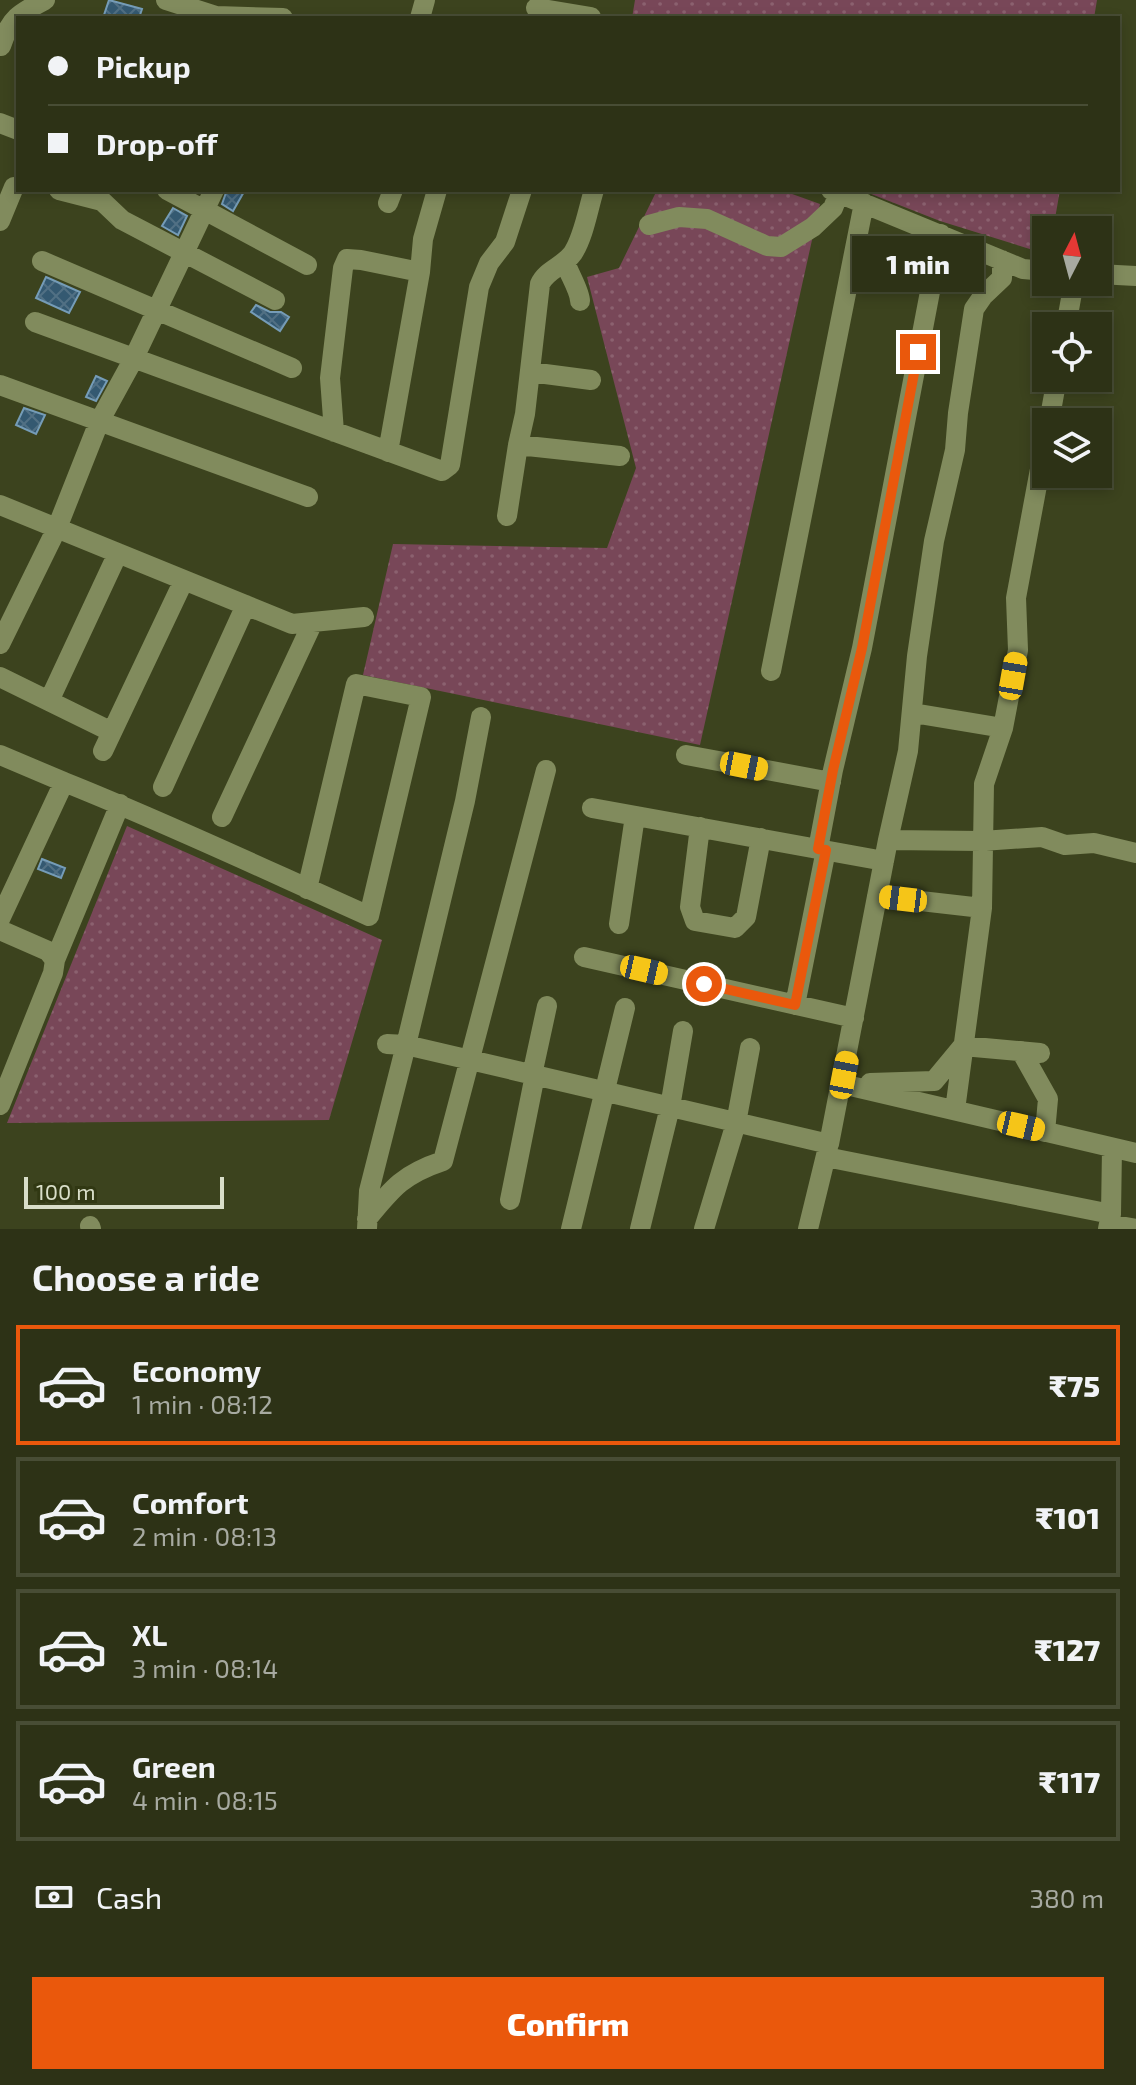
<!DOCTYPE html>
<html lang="en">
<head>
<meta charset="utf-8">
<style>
  body { margin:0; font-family:"Exo 2",sans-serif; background:#393e23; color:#f1f3f6; height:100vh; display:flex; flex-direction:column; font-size:30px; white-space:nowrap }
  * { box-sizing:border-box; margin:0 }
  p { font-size:26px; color:#a7aaa1 }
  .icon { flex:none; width:44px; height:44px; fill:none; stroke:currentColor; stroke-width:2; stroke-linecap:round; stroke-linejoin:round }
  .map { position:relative; height:1229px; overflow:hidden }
  .panel { display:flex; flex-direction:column; background:#2d3216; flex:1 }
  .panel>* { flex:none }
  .hud { position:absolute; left:16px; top:16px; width:1104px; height:176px; border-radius:0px; box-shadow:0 4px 12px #0003,0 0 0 2px #484d35; display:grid; align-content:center; height:176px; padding:0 32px; background:#2d3216 }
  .needle { width:52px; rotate:6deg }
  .tools { position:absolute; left:1032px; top:216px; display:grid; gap:16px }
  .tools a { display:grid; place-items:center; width:80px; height:80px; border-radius:0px; background:#2d3216; box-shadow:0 4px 12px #0003,0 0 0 2px #484d35; font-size:40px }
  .scale { position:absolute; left:24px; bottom:20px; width:200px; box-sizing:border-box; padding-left:8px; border:4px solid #d9dec9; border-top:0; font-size:22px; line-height:28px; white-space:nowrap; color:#d9dec9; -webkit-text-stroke:6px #313813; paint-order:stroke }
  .end { position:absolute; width:36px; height:36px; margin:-18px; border:10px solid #ea580c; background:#fff; box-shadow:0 0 0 4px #fff }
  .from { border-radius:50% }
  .bubble { position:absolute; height:56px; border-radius:0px; background:#2d3216; box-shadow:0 4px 12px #0003,0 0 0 2px #484d35; font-size:26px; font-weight:800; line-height:56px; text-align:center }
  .car { position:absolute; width:24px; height:48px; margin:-24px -12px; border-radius:10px; box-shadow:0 0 6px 2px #0007; background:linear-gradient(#f5c518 24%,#345 0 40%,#f5c518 0 76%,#345 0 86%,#f5c518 0) }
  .hud b { display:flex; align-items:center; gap:28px; height:76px; font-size:30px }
  .hud b+b { border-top:2px solid #484d35 }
  .hud i { width:20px; height:20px; background:#f1f3f6 }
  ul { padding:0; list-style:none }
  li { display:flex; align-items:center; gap:24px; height:120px; margin:0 16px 12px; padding:0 16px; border:4px solid #484d35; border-radius:0px }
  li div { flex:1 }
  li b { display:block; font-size:30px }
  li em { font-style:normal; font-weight:800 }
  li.active { border-color:#ea580c }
  li>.icon { width:72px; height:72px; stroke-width:1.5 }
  h2 { padding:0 32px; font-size:36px; line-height:96px }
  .pay { display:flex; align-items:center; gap:20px; height:88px; padding:0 32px; font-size:30px }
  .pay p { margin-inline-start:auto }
  .action { display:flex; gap:16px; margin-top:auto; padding:16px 32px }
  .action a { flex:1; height:92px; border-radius:0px; background:#ea580c; color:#fff; font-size:32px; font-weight:800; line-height:92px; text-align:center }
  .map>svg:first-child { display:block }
  .grass { fill:url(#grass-dots) }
  .building { fill:url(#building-cross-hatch); stroke:#759cb7; stroke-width:2 }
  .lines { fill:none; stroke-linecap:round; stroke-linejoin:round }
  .minor { stroke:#818b5d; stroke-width:20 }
  .route { stroke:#ea580c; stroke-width:10 }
</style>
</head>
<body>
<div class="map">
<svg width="1136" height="1229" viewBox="0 0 1136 1229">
  <defs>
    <pattern id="grass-dots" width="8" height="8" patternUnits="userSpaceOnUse" patternTransform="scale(2)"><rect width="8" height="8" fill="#784758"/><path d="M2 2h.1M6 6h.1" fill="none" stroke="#8b616f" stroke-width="1.8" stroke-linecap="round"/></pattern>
    <pattern id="building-cross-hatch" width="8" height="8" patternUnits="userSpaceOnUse" patternTransform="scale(2)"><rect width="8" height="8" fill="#345971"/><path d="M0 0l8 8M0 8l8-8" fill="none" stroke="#517084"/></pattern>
  </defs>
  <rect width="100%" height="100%" fill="#3c431e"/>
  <path class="grass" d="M 635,0 L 1097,0 L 1094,18 L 632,18 Z
    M 657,190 L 781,190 L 820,204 L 700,745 L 363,675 L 393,544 L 607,548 L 636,468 L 587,277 L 619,268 Z
    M 861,190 L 1060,190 L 1053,230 L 1046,230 L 1046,254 L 940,221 Z
    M 127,826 L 382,940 L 329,1120 L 7,1123 Z"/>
  <path class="building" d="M 109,0 L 142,9 L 139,18 L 103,18 Z
    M 227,190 L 245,190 L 233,211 L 222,204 Z
    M 173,208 L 187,216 L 178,235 L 162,226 Z
    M 46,277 L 80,292 L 69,313 L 36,298 Z
    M 256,305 L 270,312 L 281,312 L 289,317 L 280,331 L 251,312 Z
    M 96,376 L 107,381 L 96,401 L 86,397 Z
    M 24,408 L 45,415 L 36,434 L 16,425 Z
    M 42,859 L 65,868 L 61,878 L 38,869 Z"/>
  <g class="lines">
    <path class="minor" d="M 166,0 L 216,16 L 283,18
      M 536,8 L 591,17
      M 420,18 L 425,0
      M 1,46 C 10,18 20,13 45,0
      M 0,123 L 18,130
      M 59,190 L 102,201 L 122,220 L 275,300
      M 167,190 L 307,265
      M 831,190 L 1023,269 L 1046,271
      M 388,203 L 393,190
      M 0,221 L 14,187
      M 649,225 L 679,217 L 707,219 L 767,246 L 781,247 L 813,227 L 833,208 L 839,193
      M 42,261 L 292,368
      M 565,262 C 569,274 580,291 580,301
      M 1098,274 L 1136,276
      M 35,322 L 442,471 L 450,465 L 479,287 L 489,263 L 505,242 L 522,190
      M 1066,326 L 1074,282
      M 530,372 L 591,380
      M 0,385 L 308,497
      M 1049,422 L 1057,378
      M 334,432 L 330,378 L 343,268 L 347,259 L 361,260 L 420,272
      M 518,445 L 525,414 L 540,284 C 546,270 564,266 573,253 C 584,236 588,209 594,190
      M 388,452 L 420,272 L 423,239 L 437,190
      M 0,505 L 292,624 L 364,617
      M 507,516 L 518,445 L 620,456
      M 0,644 L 57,528 L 99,422 L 133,360 L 214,190
      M 771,671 L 864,203
      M 0,677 L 112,732
      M 49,701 L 118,553
      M 913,713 L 1003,728
      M 103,751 L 184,580
      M 0,755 L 64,782 L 0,919
      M 686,755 L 831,782
      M 64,782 C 167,823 268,871 369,916 L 421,697 L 356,684 L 307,889
      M 163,787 L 246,605
      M 592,808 L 884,861
      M 222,817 L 313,622
      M 700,827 L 690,907 L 695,921 L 735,928 L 746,917 L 761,838
      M 888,840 L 908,751 L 917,656 L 934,541 L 955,450 L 958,413 L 974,309 L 983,296 L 1002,278 L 1002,260
      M 818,849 L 833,770 L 862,648 L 941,234
      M 877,896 L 982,908
      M 619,924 L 635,816
      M 0,930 L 48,951 L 55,960 L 53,973 L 0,1105
      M 584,957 L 854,1018
      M 55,960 L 120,804
      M 795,1005 L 826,850
      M 387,1044 L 406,1045 L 465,801 L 481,717
      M 1021,1051 L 1048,1099 L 1045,1132
      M 532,1075 L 547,1006
      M 870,1083 L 934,1081 L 963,1046 L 1040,1053
      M 842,1084 L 1136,1153
      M 955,1110 L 982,908 L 984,784 L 1003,728 L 1018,650 L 1016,598 L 1046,437
      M 826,1157 L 1111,1214 L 1108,1229
      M 510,1200 L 535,1075
      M 1111,1214 L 1112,1148
      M 367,1219 C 393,1187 404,1174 443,1161 L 546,770
      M 1109,1224 L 1136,1229
      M 90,1226 L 91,1229
      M 367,1229 L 369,1191 L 406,1045 L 829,1144 L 888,840 L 982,841 L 1042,837 L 1065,845 L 1094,843 L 1136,853
      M 571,1229 L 625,1008
      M 640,1229 L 670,1107 L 683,1031
      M 704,1229 L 736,1123 L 750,1048
      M 808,1229 L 828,1147"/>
  </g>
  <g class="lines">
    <path class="route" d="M 704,984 L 795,1005 L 826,850 L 818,849 L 833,770 L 862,648 L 918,352"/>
  </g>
</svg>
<div class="tools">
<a><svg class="needle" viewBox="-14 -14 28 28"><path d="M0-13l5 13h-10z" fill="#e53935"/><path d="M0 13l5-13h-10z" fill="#a7aaa1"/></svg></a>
<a><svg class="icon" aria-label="locate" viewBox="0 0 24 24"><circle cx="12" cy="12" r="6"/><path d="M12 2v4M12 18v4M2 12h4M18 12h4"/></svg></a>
<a><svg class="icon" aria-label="layers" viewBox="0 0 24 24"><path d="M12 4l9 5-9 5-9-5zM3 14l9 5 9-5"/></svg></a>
</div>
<div class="scale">100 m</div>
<i class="end from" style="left:704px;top:984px"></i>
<i class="end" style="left:918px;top:352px"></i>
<div class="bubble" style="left:852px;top:236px;width:132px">1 min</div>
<i class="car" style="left:1013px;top:676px;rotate:10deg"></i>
<i class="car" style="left:744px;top:766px;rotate:101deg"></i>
<i class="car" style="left:903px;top:899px;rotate:277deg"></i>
<i class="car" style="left:644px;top:970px;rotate:103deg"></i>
<i class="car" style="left:844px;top:1075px;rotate:11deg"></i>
<i class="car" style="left:1021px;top:1126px;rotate:103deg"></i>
<div class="hud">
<b><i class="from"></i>Pickup</b>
<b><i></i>Drop-off</b>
</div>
</div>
<section class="panel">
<h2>Choose a ride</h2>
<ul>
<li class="active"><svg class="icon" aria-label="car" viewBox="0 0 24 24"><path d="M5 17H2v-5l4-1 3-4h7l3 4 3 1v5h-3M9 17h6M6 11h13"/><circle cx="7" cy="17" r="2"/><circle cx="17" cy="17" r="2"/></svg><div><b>Economy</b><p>1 min · 08:12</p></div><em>₹75</em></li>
<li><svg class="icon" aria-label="car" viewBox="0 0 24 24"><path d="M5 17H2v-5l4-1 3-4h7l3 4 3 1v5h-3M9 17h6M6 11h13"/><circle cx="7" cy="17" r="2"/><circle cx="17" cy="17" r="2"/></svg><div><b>Comfort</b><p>2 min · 08:13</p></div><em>₹101</em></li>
<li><svg class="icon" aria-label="car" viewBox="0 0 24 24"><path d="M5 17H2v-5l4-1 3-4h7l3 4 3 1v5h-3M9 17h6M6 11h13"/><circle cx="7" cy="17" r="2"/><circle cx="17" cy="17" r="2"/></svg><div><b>XL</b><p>3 min · 08:14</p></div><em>₹127</em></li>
<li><svg class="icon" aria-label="car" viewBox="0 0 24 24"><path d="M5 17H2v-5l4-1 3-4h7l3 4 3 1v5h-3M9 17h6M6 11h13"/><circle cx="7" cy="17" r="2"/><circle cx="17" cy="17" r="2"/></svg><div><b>Green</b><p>4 min · 08:15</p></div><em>₹117</em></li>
</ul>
<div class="pay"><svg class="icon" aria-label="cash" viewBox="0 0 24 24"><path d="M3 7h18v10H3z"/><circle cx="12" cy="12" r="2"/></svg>Cash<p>380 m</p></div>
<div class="action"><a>Confirm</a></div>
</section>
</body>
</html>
